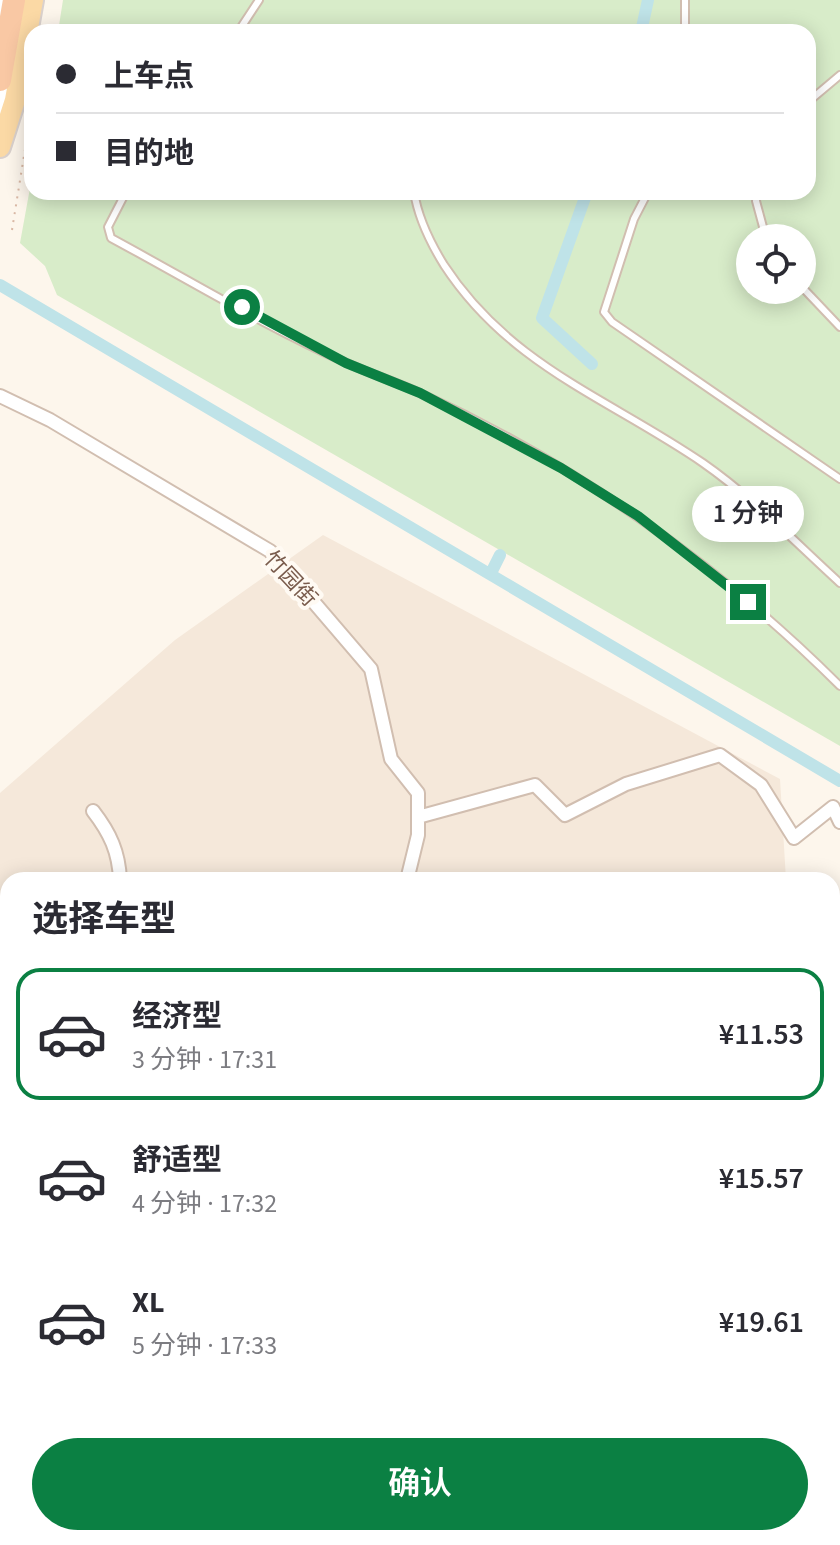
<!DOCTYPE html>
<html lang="zh">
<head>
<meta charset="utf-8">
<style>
  body { margin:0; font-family:"Source Sans 3","Noto Sans SC",sans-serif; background:#f2f2f3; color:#2b2b33; height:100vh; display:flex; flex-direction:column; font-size:30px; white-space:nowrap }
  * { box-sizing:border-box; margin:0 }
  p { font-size:26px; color:#7c7c81 }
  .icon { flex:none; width:44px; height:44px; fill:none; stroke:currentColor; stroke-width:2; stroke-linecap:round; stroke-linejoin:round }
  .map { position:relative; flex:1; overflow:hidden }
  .sheet { position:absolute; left:0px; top:872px; width:840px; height:674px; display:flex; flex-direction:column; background:#fff; border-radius:24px 24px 0 0; box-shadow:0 4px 20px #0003 }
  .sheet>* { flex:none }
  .banner { position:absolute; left:24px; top:24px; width:792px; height:176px; border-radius:24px; box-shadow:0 4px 20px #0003; display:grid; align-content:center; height:176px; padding:0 32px; background:#fff }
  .tools { position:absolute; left:736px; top:224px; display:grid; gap:16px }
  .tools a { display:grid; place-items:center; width:80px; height:80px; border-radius:50%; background:#fff; box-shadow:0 4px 20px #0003; font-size:40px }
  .end { position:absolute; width:36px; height:36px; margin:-18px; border:10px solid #0b8043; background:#fff; box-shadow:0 0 0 4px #fff }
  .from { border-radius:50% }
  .bubble { position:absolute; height:56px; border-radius:28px; background:#fff; box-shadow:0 4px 20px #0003; font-size:26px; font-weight:600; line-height:56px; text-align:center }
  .banner b { display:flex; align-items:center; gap:28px; height:76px; font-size:30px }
  .banner b+b { border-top:2px solid #e1e1e2 }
  .banner i { width:20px; height:20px; background:#2b2b33 }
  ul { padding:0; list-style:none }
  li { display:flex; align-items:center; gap:24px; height:132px; margin:0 16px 12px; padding:0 16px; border:4px solid transparent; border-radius:24px }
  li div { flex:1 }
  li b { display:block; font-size:30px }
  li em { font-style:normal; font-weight:600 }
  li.on { border-color:#0b8043 }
  li>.icon { width:72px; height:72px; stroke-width:1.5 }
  h2 { padding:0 32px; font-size:36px; line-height:96px }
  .primary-button { display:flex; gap:16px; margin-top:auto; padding:16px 32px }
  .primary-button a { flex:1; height:92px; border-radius:48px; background:#0b8043; color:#fff; font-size:32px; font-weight:600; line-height:92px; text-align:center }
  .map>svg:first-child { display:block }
  .residential { fill:#f5e8da }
  .industrial { fill:#efe9e4 }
  .green { fill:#d8ecc9; fill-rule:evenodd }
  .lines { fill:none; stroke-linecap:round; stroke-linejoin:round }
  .canal { stroke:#bfe3e8; stroke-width:12 }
  .service-casing { stroke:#d1beb0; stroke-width:10 }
  .minor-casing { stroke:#d1beb0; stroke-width:16 }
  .tertiary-casing { stroke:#d1beb0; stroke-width:20 }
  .primary-casing { stroke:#dad1cd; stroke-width:24 }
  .trunk-casing { stroke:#dad1cd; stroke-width:26 }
  .path { stroke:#d9b8a5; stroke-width:2; stroke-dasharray:2 6; stroke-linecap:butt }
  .service { stroke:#fff; stroke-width:6 }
  .minor { stroke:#fff; stroke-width:12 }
  .tertiary { stroke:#fff; stroke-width:16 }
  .primary { stroke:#fbd9a5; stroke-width:20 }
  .trunk { stroke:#f9c8a4; stroke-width:22 }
  .trunk-bridge-casing { stroke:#dad1cd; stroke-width:26; stroke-linecap:butt }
  .trunk-bridge { stroke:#f9c8a4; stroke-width:22 }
  .route { stroke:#0b8043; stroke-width:10 }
  .labels { text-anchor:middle; stroke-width:8; stroke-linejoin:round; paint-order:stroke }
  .street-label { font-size:22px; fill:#7a5c4d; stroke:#fffaf3 }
</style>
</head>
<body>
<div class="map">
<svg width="840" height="1545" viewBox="0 0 840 1545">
  <rect width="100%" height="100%" fill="#fdf6ec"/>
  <path class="residential" d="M 323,535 L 780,779 L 786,880 L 8,880 L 8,985 L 0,973 L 0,793 L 175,640 Z
    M 840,1297 L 840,1393 L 832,1382 L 832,1304 Z"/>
  <path class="industrial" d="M 0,1409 L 8,1416 L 8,1538 L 133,1538 L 139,1545 L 0,1545 Z"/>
  <path class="green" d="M 63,0 L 840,0 L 840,746 L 57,295 L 45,266 L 20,243 L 32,177 L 32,192 L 808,192 L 808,32 L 58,32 ZM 750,238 L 802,238 L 802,290 L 750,290 Z"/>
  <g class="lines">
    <path class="canal" d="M 641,32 L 648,0
      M 587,192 L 542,318 L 592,364
      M 0,285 L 840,781
      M 491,573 L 500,555"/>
    <g class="service-casing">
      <path id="service" d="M 238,32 L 259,0
        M 685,32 L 685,0
        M 808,102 L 840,75
        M 126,192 L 108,227 L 111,238 C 189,280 266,327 347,363 C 371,374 396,382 420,393 C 576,465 719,565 840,686
        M 414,192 C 418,217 431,244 444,265 C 510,366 608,398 703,463 C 752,497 796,543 840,583
        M 648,192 L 634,219 L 604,312 L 612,322 L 840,479
        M 757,192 L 756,201 L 766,238
        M 802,287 L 840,327"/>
    </g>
    <g class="minor-casing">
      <path id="minor" d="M 0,396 L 50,420 L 270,551 L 371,669 L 391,759 L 418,793 L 418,835 L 407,880
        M 93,811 C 110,833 119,852 120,880
        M 418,817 L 535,785 L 565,815 L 626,784 L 720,755 L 761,785 L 794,838 L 833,807 L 840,822
        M 0,1219 L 8,1204
        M 832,1302 L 840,1296"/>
    </g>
    <g class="tertiary-casing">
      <path id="tertiary" d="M 0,16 L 3,0
        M 0,116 L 8,71"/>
    </g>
    <g class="primary-casing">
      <path id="primary" d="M 0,147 L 15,100 L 33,0"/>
    </g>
    <g class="trunk-casing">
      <path id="trunk" d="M 0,80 L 14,0
        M 0,1293 L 8,1301
        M 0,1343 L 8,1351
        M 0,1375 L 8,1383
        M 193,1538 L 199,1545
        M 238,1538 L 244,1545"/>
    </g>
    <path class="path" d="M 12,230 L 32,106"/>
    <use href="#service" class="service"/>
    <use href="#minor" class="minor"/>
    <use href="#tertiary" class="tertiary"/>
    <use href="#primary" class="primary"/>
    <use href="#trunk" class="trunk"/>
    <g class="trunk-bridge-casing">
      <path id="trunk-bridge" d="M 171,1538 L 178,1545"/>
    </g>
    <use href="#trunk-bridge" class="trunk-bridge"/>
  </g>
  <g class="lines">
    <path class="route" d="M 242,307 L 346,363 L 420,393 L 561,468 L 638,516 L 748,602"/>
  </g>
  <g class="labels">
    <g class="street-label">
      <text transform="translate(291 578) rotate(47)" y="8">竹园街</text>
    </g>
  </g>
</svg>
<div class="tools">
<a><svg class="icon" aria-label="locate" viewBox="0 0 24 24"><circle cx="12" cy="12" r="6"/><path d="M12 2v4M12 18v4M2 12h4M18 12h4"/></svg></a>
</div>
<i class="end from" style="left:242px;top:307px"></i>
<i class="end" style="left:748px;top:602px"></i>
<div class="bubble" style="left:692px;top:486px;width:112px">1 分钟</div>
<div class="banner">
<b><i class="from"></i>上车点</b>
<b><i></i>目的地</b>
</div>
<section class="sheet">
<h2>选择车型</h2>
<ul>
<li class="on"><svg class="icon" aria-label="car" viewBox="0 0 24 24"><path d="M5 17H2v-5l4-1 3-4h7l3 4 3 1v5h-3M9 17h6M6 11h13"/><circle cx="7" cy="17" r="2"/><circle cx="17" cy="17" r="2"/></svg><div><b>经济型</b><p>3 分钟 · 17:31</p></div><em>¥11.53</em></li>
<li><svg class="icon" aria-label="car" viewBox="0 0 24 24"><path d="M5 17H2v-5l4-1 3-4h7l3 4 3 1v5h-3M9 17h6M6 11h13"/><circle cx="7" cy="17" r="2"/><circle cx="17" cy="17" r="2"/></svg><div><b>舒适型</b><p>4 分钟 · 17:32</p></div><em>¥15.57</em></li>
<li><svg class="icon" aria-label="car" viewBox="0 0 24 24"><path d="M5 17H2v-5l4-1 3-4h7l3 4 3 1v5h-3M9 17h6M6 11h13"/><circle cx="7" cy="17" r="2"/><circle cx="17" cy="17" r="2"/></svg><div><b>XL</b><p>5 分钟 · 17:33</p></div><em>¥19.61</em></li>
</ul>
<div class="primary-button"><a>确认</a></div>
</section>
</div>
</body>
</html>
